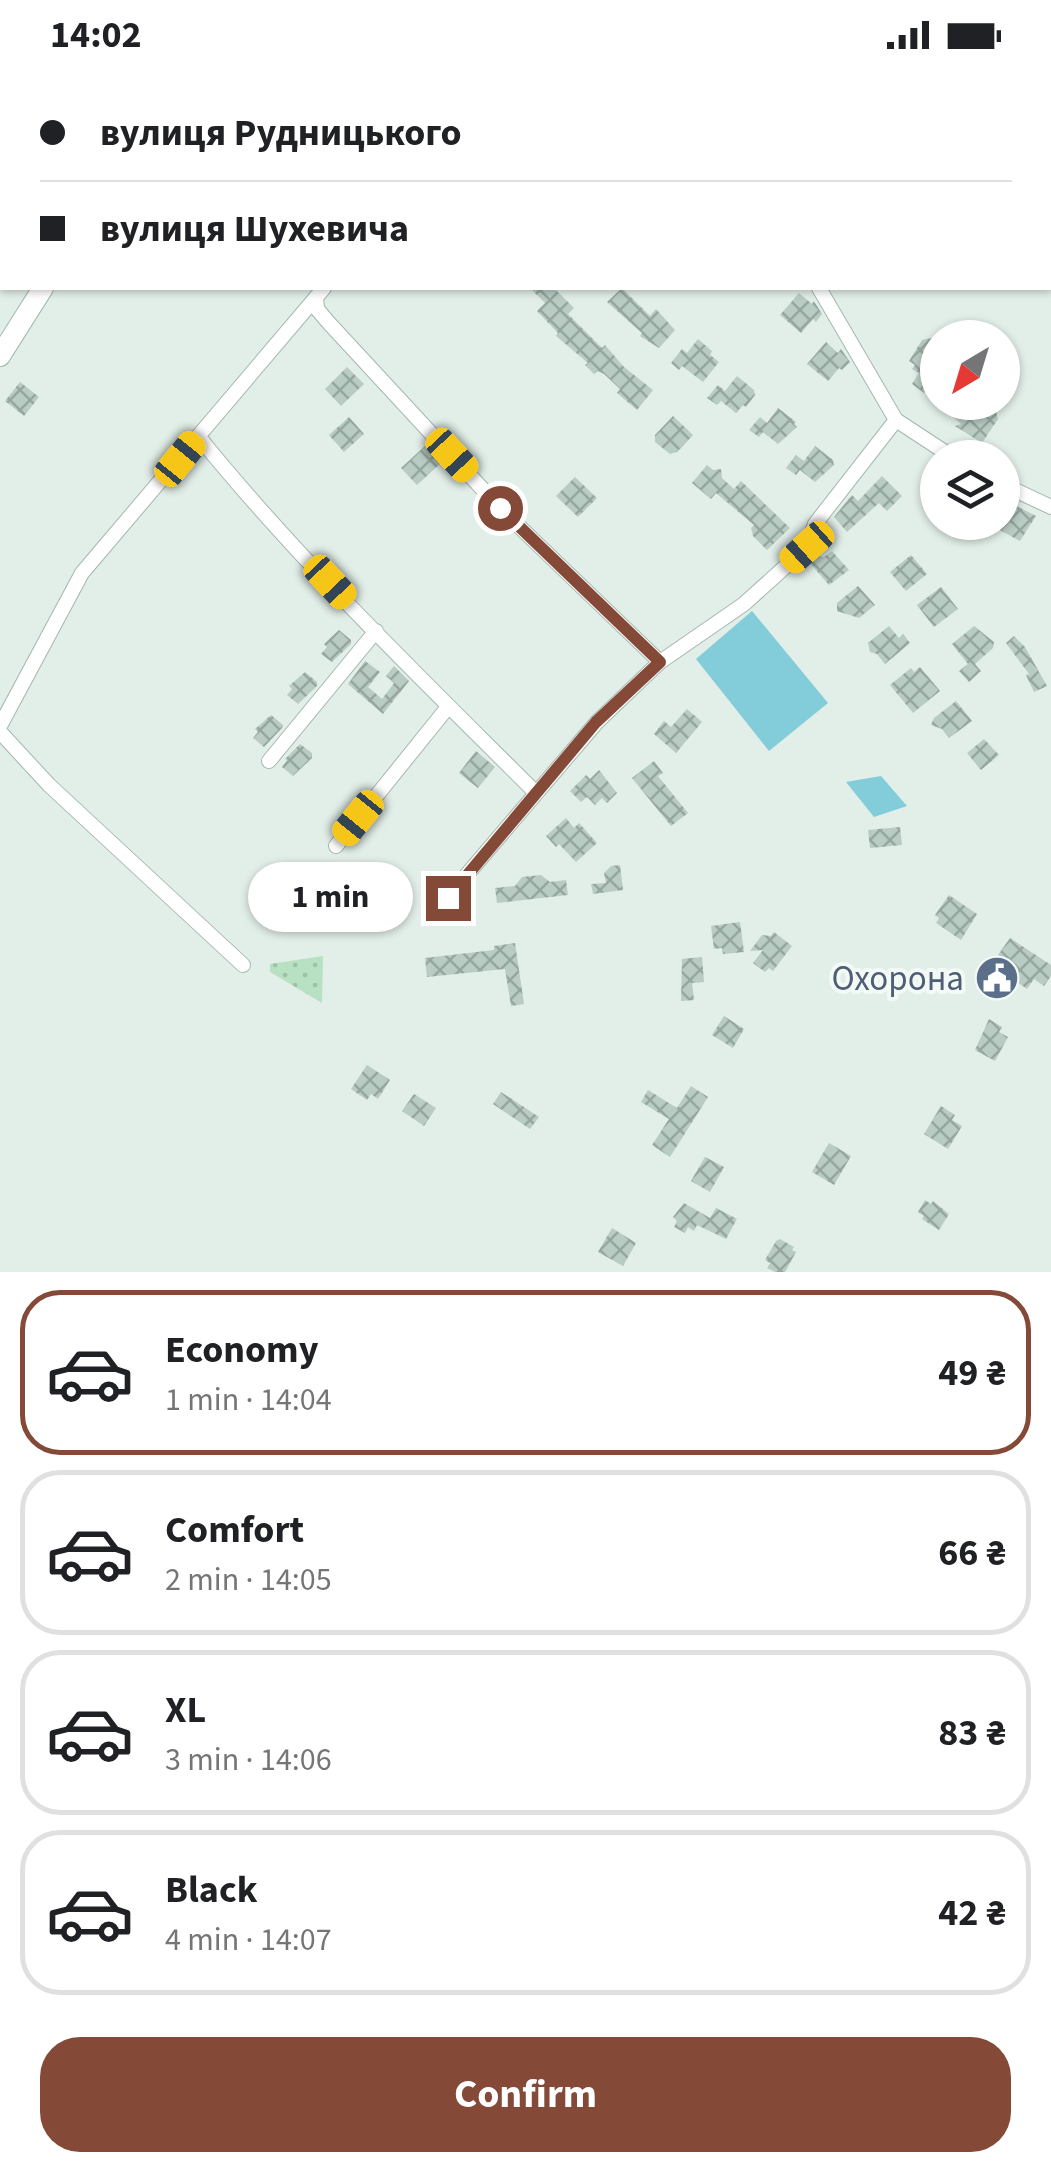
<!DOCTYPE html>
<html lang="en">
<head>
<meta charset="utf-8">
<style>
  body { margin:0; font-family:"Source Sans 3",sans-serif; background:#f6f6f6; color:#202124; height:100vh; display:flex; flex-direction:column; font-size:38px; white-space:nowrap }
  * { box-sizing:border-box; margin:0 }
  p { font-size:32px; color:#757577 }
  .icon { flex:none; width:55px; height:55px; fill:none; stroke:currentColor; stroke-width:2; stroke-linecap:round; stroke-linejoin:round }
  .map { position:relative; height:1202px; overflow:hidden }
  .details { display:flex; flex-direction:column; background:#fff; flex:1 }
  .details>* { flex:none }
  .banner { position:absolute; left:0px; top:0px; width:1052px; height:220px; box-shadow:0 2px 8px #0004; display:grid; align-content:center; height:220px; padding:0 40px; background:#fff }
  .needle { width:65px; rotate:218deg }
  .tools { position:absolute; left:920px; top:250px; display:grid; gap:20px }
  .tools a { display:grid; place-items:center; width:100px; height:100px; border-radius:50%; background:#fff; box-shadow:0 2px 8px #0004; font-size:50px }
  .end { position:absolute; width:45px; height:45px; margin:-22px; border:12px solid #844937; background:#fff; box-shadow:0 0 0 5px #fff }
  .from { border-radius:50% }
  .bubble { position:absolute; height:70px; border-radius:35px; background:#fff; box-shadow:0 2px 8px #0004; font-size:32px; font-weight:700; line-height:70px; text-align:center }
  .car { position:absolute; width:30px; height:60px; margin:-30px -15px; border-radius:12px; box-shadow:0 0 8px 2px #0007; background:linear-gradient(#f5c518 24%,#345 0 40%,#f5c518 0 76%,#345 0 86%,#f5c518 0) }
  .banner b { display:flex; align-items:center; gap:35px; height:95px; font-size:38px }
  .banner b+b { border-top:2px solid #e0e0e0 }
  .banner i { width:25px; height:25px; background:#202124 }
  ul { padding:18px 0 0; list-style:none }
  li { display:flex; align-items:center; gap:30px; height:165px; margin:0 20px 15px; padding:0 20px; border:5px solid #e0e0e0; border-radius:40px }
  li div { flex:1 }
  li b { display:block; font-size:38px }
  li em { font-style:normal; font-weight:700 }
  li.on { border-color:#844937 }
  li>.icon { width:90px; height:90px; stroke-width:1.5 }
  .action { display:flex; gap:20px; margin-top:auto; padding:20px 40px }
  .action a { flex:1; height:115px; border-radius:40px; background:#844937; color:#fff; font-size:40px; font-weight:700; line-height:115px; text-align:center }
  .status { display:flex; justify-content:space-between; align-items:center; height:70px; padding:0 50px; background:#fff; direction:ltr }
  .status svg { height:28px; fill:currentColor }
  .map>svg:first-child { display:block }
  .park { fill:url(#park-dots) }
  .water { fill:#83ccd9 }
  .building { fill:url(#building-cross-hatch) }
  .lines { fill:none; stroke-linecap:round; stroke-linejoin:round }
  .street-casing { stroke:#a4b7b0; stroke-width:16 }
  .secondary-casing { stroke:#9ebbb1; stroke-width:22 }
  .street { stroke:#fff; stroke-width:14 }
  .secondary { stroke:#fff; stroke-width:20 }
  .route { stroke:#844937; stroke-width:12 }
  .labels { text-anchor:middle; stroke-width:8; stroke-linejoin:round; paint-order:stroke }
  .service-label { font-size:35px; fill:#4e5e75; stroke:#f3faf6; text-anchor:end }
</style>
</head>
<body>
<div class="status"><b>14:02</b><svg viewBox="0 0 49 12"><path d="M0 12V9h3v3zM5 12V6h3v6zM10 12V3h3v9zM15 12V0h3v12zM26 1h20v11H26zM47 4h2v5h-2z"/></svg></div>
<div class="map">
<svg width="1051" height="1202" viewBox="0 0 1051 1202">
  <defs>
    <pattern id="park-dots" width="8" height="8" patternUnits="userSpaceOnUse" patternTransform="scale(2.5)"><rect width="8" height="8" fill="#b8e1c3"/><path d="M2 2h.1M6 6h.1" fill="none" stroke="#9ec2a8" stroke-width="1.8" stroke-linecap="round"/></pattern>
    <pattern id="building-cross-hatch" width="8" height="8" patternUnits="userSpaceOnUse" patternTransform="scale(2.5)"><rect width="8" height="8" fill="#b9ccc4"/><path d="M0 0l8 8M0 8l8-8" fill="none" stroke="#96a7a0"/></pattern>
  </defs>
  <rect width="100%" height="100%" fill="#e2eee8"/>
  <path class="park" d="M 323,886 L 322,933 L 270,902 L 270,894 Z"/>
  <path class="water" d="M 752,541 L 828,633 L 769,681 L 696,589 Z
    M 881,706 L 907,736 L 874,747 L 846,712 Z"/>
  <path class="building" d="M 530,218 L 554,218 L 574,238 L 568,244 L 602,278 L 605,275 L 624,297 L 653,320 L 637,340 L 617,323 L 620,319 L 604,304 L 598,301 L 594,304 L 585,295 L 588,293 L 556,266 L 558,263 L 537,241 L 545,233 Z
    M 622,218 L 650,246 L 656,239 L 675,260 L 659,278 L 640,266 L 642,263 L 607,232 Z
    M 799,223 L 812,234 L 814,231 L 822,244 L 816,252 L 813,249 L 801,263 L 780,245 Z
    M 932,268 L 938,272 L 938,302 L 924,323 L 912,314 L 919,303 L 912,299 L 915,295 L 909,291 L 922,270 Z
    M 698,269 L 712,281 L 710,285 L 719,292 L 703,312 L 682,296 L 679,300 L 671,293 L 682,279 L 687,283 Z
    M 826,272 L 838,283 L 841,279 L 850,292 L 842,300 L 839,298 L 828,311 L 807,294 Z
    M 347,297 L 364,314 L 341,336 L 325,319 Z
    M 737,306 L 754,320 L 755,325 L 746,337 L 743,335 L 736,343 L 721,331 L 717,335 L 707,328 L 718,315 L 725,321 Z
    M 20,312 L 39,327 L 24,346 L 5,331 Z
    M 938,332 L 964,332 L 973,338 L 990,334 L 995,338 L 998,349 L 982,373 L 955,356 L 961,354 Z
    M 778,338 L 796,352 L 794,354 L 797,357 L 778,374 L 763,362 L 759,367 L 749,360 L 760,347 L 767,353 Z
    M 673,346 L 693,365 L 677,382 L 670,384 L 655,372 L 655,365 Z
    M 349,347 L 364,364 L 344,382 L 329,365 Z
    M 425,376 L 441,393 L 417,415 L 401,398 Z
    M 815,376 L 833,390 L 834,395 L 815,412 L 800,400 L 796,405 L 786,398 L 796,385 L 804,391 Z
    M 707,395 L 713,400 L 721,399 L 722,408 L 734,419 L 741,411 L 790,458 L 767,480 L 753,466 L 751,458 L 754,455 L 716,423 L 711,429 L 692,413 Z
    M 882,406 L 902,426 L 887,441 L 879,433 L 847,462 L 834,447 L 852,425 L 858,431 Z
    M 575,407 L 597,428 L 578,447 L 556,426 Z
    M 1009,432 L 1036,446 L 1020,471 L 998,459 Z
    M 832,481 L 849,500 L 829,515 L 808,491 L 814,485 L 824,487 Z
    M 911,485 L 927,504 L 906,521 L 890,502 Z
    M 858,516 L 875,535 L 859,548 L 837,541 L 837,533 Z
    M 941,517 L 958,539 L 934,557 L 917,535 Z
    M 889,556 L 899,568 L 903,564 L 910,573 L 885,594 L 877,584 L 870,582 L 868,573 Z
    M 974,556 L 994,572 L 993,578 L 975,594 L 981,601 L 969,612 L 959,601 L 968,594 L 952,574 Z
    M 339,560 L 351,570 L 351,574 L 332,592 L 321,584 L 327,577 L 324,574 Z
    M 1014,566 L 1025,577 L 1047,616 L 1034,622 L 1026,605 L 1029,604 L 1006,573 Z
    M 365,591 L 380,602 L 368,617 L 382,629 L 394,613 L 386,606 L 394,596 L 409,611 L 383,644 L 348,614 Z
    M 920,597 L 940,621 L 913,643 L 890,615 L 911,598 L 914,602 Z
    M 305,602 L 317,612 L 317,616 L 298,634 L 287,625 L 292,619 L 289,616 Z
    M 956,631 L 972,651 L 949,668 L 942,659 L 931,655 L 934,648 Z
    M 687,639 L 702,652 L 676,683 L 654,664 L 664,651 L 671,657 Z
    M 271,645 L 283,655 L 282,658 L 264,677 L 253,668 L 258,662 L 255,659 Z
    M 984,669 L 999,685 L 981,700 L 967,683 Z
    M 300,674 L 312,683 L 312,688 L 293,706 L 282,697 L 287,690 L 285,689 Z
    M 476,681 L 495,697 L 478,718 L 459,703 Z
    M 654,691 L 663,703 L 658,706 L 688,743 L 671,756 L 632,708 Z
    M 599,700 L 617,723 L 607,733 L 602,728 L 595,735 L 587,727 L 581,732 L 570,721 L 586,705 L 590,709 Z
    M 566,748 L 574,758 L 579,753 L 597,773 L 576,792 L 559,774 L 556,777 L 546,766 Z
    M 900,757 L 902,775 L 870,778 L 868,760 Z
    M 620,795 L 623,820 L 593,824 L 591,814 L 606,813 L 604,803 L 611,796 Z
    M 541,805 L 550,812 L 566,810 L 568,825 L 497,833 L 495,818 L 515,816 L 522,807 Z
    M 949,825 L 977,844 L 961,870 L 936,853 L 939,848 L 935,845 Z
    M 740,852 L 744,882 L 723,884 L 722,878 L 714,879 L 711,856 Z
    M 774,862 L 792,876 L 773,901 L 769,898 L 765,902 L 753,893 L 763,880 L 750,881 L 762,865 L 771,866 Z
    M 1010,868 L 1051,895 L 1051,906 L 1044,916 L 1034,909 L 1027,919 L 1004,903 L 1010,893 L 998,885 Z
    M 515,873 L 524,934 L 511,936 L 505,899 L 427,907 L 425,888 L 494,880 L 494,876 Z
    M 702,887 L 704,912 L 692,913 L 694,930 L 681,931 L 682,889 Z
    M 724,946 L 744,959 L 733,978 L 712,965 Z
    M 989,949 L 1002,957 L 999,962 L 1008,967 L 995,991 L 975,980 Z
    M 367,995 L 390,1010 L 378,1029 L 371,1024 L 367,1030 L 351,1019 Z
    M 691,1016 L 708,1027 L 670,1087 L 652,1075 L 669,1049 L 641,1032 L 648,1020 L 677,1038 Z
    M 501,1022 L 539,1047 L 530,1059 L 493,1034 Z
    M 414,1024 L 436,1038 L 424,1056 L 402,1041 Z
    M 941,1036 L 955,1045 L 952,1050 L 962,1056 L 948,1079 L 924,1064 Z
    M 829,1073 L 851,1086 L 834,1115 L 812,1102 Z
    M 705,1087 L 724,1097 L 710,1122 L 691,1111 Z
    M 925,1130 L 931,1134 L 933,1131 L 949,1144 L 939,1160 L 922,1149 L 924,1146 L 918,1142 Z
    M 684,1133 L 710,1148 L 716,1138 L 737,1149 L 726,1169 L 697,1155 L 694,1161 L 688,1157 L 685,1163 L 674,1157 L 677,1151 L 673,1147 Z
    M 612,1158 L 636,1173 L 623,1196 L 598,1182 Z
    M 780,1169 L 794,1177 L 792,1180 L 796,1182 L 785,1202 L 775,1202 L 767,1198 L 770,1193 L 765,1190 L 776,1171 Z"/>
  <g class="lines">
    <g class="street-casing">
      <path id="street" d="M 584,0 L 586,2
        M 71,2 L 73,0
        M 486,2 L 488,0
        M 0,163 L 2,164
        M 1050,175 L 1051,175
        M 819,218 L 896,350 L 954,388
        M 316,227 L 317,239 L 328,252 L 500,438 L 660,592
        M 198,366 C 301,493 421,608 536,723
        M 1002,414 L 1051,437
        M 0,656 L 82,503 L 324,218
        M 0,662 L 49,715 L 243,895
        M 269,691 L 376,561
        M 336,776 L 448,637
        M 447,828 L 597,652 L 660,592 L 744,534 L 807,477 L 815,454 L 896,350"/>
    </g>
    <g class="secondary-casing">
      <path id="secondary" d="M 258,2 L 260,0
        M 0,286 L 43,218"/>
    </g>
    <use href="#street" class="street"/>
    <use href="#secondary" class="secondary"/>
  </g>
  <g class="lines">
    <path class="route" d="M 448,828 L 596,652 L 660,592 L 500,438"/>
  </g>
  <defs>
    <g id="civic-disc" transform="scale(2.25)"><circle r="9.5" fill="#5c6f8a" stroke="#f3faf6"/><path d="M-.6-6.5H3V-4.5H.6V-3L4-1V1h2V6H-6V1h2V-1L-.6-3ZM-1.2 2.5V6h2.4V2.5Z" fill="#fff"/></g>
  </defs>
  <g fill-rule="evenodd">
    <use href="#civic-disc" x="997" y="908"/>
  </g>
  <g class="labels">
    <g class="service-label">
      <text x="964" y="920">Охорона</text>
    </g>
  </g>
</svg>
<div class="tools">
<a><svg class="needle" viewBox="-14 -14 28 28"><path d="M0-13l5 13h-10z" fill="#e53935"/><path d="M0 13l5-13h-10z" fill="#757577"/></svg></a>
<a><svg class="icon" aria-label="layers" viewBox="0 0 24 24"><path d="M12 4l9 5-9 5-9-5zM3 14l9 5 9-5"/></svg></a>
</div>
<i class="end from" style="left:500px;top:438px"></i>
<i class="end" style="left:448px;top:828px"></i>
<div class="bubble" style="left:248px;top:792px;width:165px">1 min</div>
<i class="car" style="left:452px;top:385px;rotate:137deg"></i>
<i class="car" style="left:180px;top:389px;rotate:39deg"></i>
<i class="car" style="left:807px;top:477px;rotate:228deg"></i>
<i class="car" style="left:330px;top:512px;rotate:137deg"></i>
<i class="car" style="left:358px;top:748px;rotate:219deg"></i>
<div class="banner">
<b><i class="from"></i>вулиця Рудницького</b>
<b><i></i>вулиця Шухевича</b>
</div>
</div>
<section class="details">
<ul>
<li class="on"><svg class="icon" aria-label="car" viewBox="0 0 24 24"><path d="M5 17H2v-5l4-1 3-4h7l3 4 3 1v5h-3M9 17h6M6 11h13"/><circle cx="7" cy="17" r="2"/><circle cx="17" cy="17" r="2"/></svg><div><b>Economy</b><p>1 min · 14:04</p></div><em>49 ₴</em></li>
<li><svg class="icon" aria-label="car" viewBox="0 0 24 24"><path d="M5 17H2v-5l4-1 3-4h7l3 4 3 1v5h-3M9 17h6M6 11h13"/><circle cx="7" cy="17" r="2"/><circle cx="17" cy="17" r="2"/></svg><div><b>Comfort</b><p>2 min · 14:05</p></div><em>66 ₴</em></li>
<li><svg class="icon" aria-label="car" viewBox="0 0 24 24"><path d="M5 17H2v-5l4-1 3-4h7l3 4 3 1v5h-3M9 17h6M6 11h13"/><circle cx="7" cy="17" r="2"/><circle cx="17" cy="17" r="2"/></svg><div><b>XL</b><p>3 min · 14:06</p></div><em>83 ₴</em></li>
<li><svg class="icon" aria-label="car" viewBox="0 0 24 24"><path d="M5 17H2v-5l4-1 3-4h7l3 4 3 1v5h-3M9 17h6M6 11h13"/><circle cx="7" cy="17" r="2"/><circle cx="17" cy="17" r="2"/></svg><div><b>Black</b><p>4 min · 14:07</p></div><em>42 ₴</em></li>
</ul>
<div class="action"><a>Confirm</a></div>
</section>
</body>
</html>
